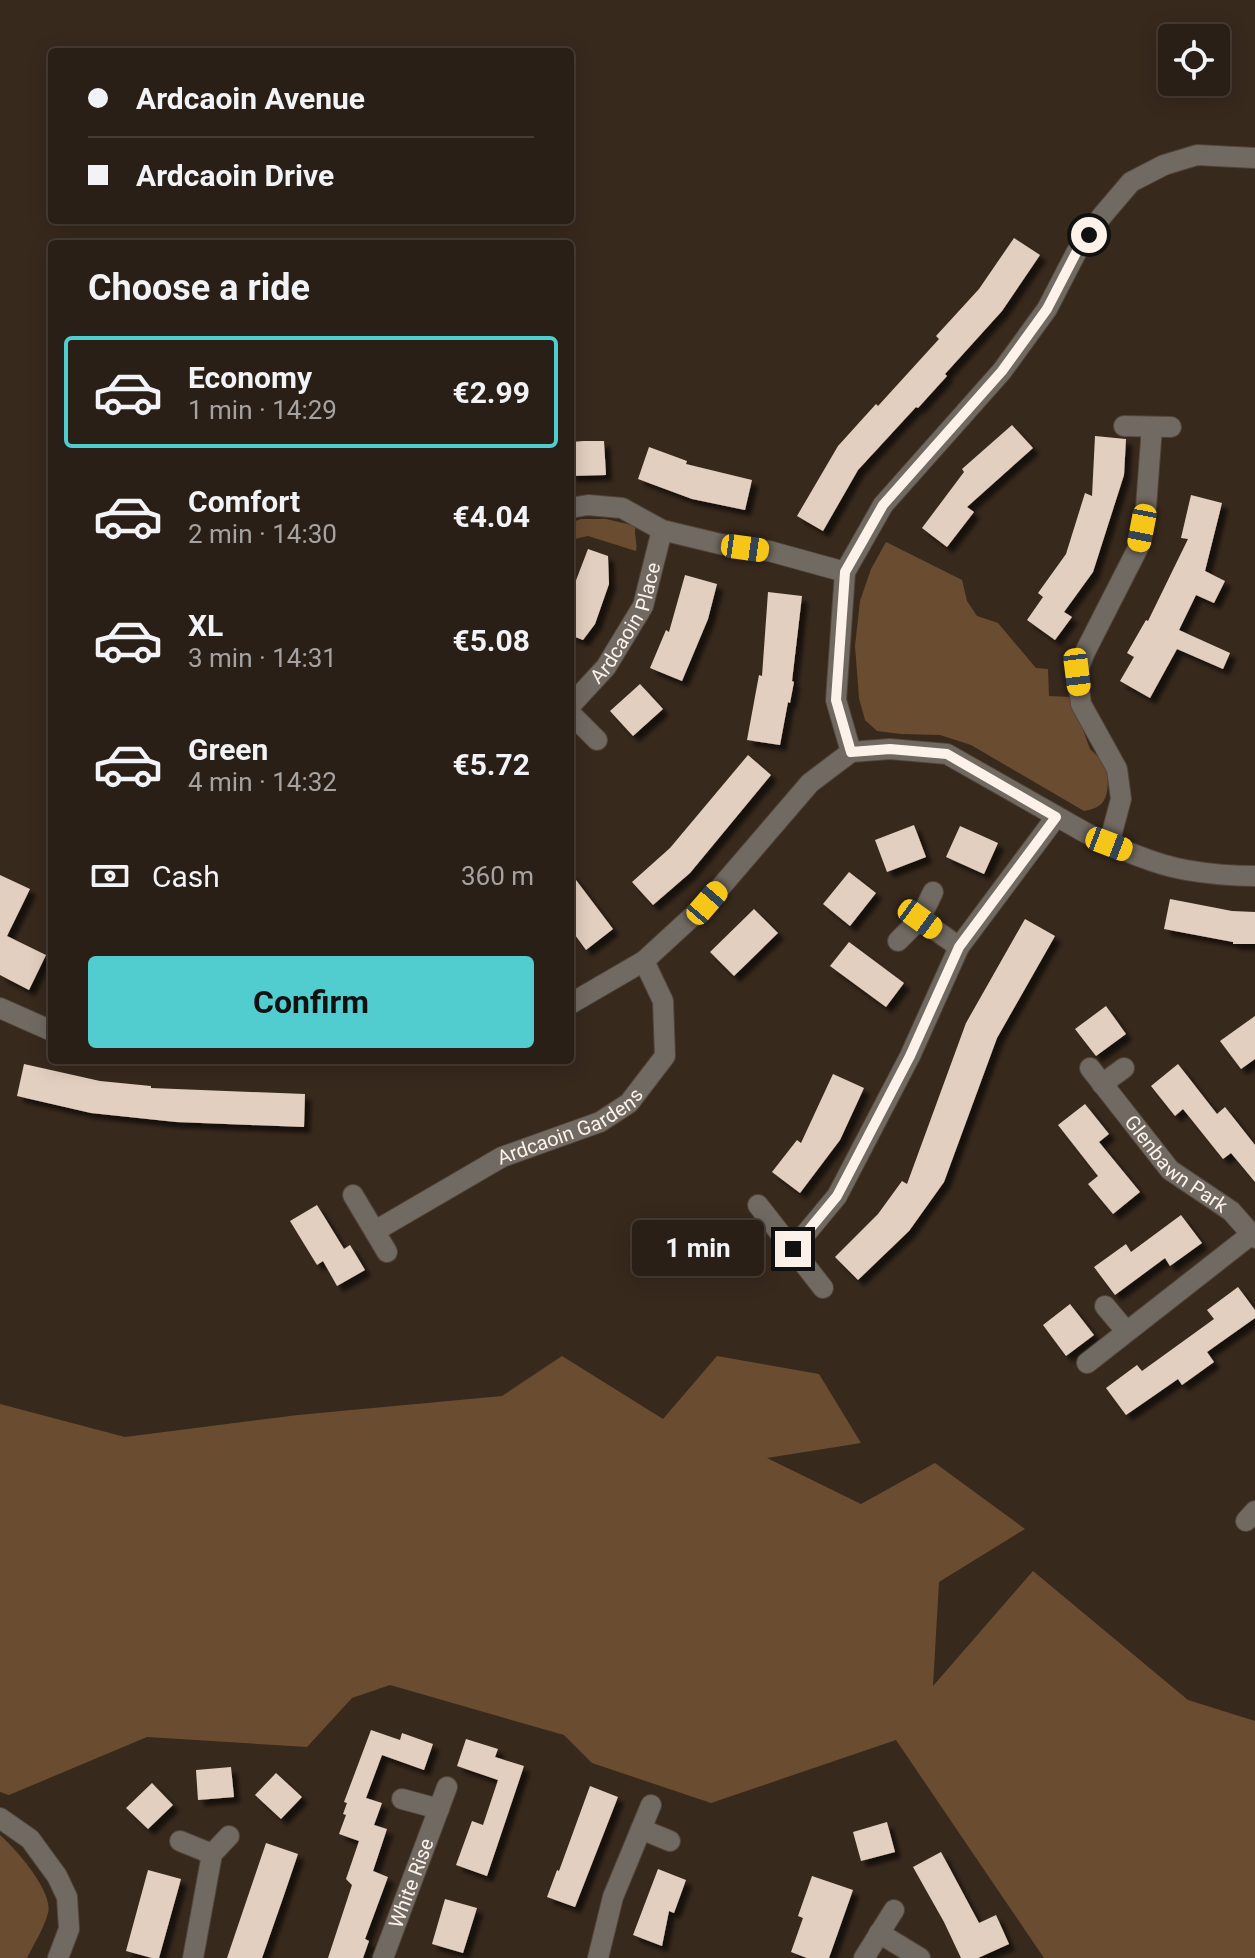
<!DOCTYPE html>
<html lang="en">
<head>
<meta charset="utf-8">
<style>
  body { margin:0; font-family:Roboto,sans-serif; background:#362c23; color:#f1f3f6; height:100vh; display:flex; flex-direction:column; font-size:30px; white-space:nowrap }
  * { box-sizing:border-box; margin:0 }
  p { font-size:26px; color:#a5a2a1 }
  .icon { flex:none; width:44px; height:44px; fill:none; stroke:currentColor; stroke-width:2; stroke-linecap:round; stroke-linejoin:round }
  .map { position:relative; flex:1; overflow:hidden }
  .drawer { position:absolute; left:48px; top:240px; width:526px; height:824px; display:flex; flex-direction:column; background:#2a1f16; border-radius:8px; box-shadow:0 4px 20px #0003,0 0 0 2px #463d35 }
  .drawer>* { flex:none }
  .banner { position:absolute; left:48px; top:48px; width:526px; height:176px; border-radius:8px; box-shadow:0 4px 20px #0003,0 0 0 2px #463d35; display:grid; align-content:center; height:176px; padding:0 40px; background:#2a1f16 }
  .fabs { position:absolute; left:1158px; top:24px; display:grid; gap:16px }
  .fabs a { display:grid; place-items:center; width:72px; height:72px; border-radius:8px; background:#2a1f16; box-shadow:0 4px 20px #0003,0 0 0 2px #463d35; font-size:40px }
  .end { position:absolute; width:36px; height:36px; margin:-18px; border:10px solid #fcf2ea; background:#111; box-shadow:0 0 0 4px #111 }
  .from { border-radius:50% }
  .bubble { position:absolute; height:56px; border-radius:8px; background:#2a1f16; box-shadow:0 4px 20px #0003,0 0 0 2px #463d35; font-size:26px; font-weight:700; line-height:56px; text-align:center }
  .car { position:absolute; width:24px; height:48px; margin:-24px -12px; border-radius:10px; box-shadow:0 0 6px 2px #0007; background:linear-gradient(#f5c518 24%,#345 0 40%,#f5c518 0 76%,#345 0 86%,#f5c518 0) }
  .banner b { display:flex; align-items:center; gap:28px; height:76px; font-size:30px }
  .banner b+b { border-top:2px solid #463d35 }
  .banner i { width:20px; height:20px; background:#f1f3f6 }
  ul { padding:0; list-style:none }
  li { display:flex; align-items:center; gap:24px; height:112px; margin:0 16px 12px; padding:0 24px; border:4px solid transparent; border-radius:8px }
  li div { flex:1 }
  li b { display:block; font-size:30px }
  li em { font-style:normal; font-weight:700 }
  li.current { border-color:#52cdcf }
  li>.icon { width:72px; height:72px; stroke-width:1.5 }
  h2 { padding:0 40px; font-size:36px; line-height:96px }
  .pay { display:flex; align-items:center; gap:20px; height:88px; padding:0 40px; font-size:30px }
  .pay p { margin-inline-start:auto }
  .button { display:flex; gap:16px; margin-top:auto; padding:16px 40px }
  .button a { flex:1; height:92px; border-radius:8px; background:#52cdcf; color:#111; font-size:32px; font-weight:700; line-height:92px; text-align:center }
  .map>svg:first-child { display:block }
  .green { fill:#6a4c31 }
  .building { fill:#e3cfbf; filter:url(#shadow) }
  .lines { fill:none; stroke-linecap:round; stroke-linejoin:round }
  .minor-casing { stroke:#53453a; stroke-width:22 }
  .minor { stroke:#716a63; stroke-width:20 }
  .route { stroke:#fcf2ea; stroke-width:10 }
  .labels { text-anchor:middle; stroke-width:8; stroke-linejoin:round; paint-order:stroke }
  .street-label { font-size:20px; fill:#fcf2ea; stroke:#38291d }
</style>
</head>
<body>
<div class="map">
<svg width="1255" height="1958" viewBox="0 0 1255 1958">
  <defs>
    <filter id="shadow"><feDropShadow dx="6" dy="6" stdDeviation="2" flood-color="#0009"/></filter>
  </defs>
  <rect width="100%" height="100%" fill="#38291d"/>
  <path class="green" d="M 581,519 L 606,519 L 636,526 C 633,535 638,542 636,551 L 588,536 L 570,540 L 570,523 Z
    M 886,542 L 962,580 L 967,601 L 977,616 L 998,623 L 1036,668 L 1048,669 L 1049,696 L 1071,697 L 1090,749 L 1108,766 C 1107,789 1112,807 1084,811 L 971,745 L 940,735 L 901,734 L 877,731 L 865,720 L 859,698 L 855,646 L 860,601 L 871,569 Z
    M 562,1356 L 663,1419 L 717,1356 L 819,1374 L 861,1443 L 767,1458 L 861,1504 L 935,1463 L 1025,1529 L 939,1582 L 933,1686 L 1033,1571 L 1188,1700 L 1255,1721 L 1255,1958 L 1044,1958 L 896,1740 L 711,1803 L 592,1763 L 564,1735 L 390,1685 L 352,1698 L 307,1747 L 147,1737 L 9,1795 L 0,1792 L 0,1404 L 125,1437 L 298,1415 L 502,1396 Z
    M 0,1835 C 15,1848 54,1892 48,1913 C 44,1928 34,1944 27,1958 L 0,1958 Z"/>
  <path class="building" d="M 1014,238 L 1040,255 L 1002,311 L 945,374 L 947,376 L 918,408 L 916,407 L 858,470 L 823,531 L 797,516 L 838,446 L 876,404 L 878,406 L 939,339 L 936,336 L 979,289 Z
    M 1012,425 L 1033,448 L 967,507 L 974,512 L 947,547 L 922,528 L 964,472 L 962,469 Z
    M 1095,436 L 1126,439 L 1124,475 L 1093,572 L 1064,612 L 1072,617 L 1055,640 L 1027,620 L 1043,597 L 1038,593 L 1066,554 L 1085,493 L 1092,496 Z
    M 584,441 L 604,441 L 606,475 L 570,476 L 570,442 Z
    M 649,447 L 687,461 L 686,464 L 752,480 L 745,510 L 692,499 L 638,479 Z
    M 1191,495 L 1222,503 L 1205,571 L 1225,581 L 1214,603 L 1196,595 L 1179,630 L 1230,653 L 1223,669 L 1177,649 L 1150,698 L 1120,681 L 1134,657 L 1127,653 L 1146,620 L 1148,621 L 1188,539 L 1181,538 Z
    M 588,549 L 608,556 L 609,584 L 595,624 L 583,640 L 570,635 L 570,596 Z
    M 685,575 L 717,584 L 708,619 L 682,681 L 650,668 L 666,630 L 669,632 Z
    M 768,592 L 802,596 L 792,681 L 794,682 L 790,703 L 788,702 L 780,745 L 747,740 L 759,675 L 762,676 Z
    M 640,684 L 663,709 L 633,736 L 610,711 Z
    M 748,755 L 771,775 L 690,873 L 653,905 L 632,882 L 670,848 Z
    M 914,825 L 926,857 L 887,872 L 875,840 Z
    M 960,826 L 998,843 L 984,874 L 946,857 Z
    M 570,872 L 613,929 L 586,950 L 570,928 Z
    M 849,872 L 876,893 L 850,926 L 823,904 Z
    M 0,875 L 30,889 L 7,936 L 46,955 L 29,990 L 0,975 Z
    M 1170,899 L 1232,911 L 1255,912 L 1255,944 L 1233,944 L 1233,942 L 1164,929 Z
    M 754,909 L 778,933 L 734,976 L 710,952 Z
    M 1025,919 L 1055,936 L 997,1038 L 944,1182 L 909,1231 L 858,1280 L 835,1257 L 878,1214 L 902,1181 L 907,1184 L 966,1023 Z
    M 849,942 L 904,983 L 886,1007 L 830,966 Z
    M 1106,1006 L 1126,1034 L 1096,1056 L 1075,1029 Z
    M 1255,1016 L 1255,1059 L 1241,1069 L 1220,1041 Z
    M 24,1064 L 100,1081 L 151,1086 L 151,1088 L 305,1094 L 304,1127 L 176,1122 L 91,1113 L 17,1096 Z
    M 1178,1064 L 1217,1114 L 1225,1107 L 1255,1145 L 1255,1182 L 1231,1153 L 1223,1159 L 1183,1109 L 1175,1116 L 1151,1086 Z
    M 833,1074 L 864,1088 L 840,1140 L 800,1193 L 772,1172 L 797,1140 L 801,1143 Z
    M 1085,1104 L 1109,1134 L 1099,1142 L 1140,1192 L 1113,1214 L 1088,1184 L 1098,1176 L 1058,1125 Z
    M 317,1205 L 344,1249 L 350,1245 L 365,1270 L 337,1286 L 323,1261 L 317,1265 L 290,1221 Z
    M 1181,1215 L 1202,1243 L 1170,1266 L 1165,1258 L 1115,1295 L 1094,1267 L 1126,1244 L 1131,1252 Z
    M 1238,1287 L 1255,1310 L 1255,1318 L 1207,1352 L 1214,1362 L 1182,1385 L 1178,1379 L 1126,1415 L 1106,1388 L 1137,1365 L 1142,1371 L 1214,1319 L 1207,1310 Z
    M 1070,1304 L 1094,1335 L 1066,1356 L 1043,1325 Z
    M 371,1730 L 400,1740 L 402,1733 L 433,1744 L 424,1770 L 382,1755 L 366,1798 L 382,1803 L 374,1825 L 387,1829 L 373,1871 L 388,1877 L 365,1939 L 369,1941 L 363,1958 L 328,1958 L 352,1885 L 346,1879 L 359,1841 L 339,1834 L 346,1815 L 343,1814 L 347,1803 L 344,1802 Z
    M 466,1739 L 498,1749 L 495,1757 L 524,1766 L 487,1876 L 456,1865 L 472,1821 L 483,1825 L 498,1780 L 457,1766 Z
    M 231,1767 L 234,1797 L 198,1800 L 196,1770 Z
    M 276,1773 L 302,1797 L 281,1819 L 255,1795 Z
    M 152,1783 L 173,1805 L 148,1829 L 126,1808 Z
    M 590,1786 L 618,1797 L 575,1907 L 547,1897 L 557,1870 L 559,1871 Z
    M 887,1822 L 895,1852 L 861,1861 L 853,1832 Z
    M 266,1843 L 298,1854 L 283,1898 L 262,1958 L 227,1958 Z
    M 941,1852 L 979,1923 L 996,1915 L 1009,1944 L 978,1958 L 961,1958 L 944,1922 L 913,1867 Z
    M 658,1869 L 686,1880 L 674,1913 L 669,1911 L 662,1946 L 633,1935 Z
    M 148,1870 L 181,1879 L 159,1958 L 152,1958 L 126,1951 Z
    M 812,1876 L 853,1890 L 829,1958 L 807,1958 L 791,1952 L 803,1918 L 798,1916 Z
    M 445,1899 L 477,1908 L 463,1953 L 432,1944 Z"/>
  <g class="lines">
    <g class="minor-casing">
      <g id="minor">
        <path d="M 1124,426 L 1171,427"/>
        <path d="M 570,508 L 588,505 L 622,508 L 662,530 L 720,544 L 769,551 L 845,572"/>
        <path id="s1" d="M 570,706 L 606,667 L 643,606 L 662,530"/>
        <path d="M 570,713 L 597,740"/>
        <path d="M 851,752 L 836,700 L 845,572 L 883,505 L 1002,371 L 1047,309 L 1076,253 L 1102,216 L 1131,182 L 1164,165 L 1197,155 L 1255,158"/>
        <path d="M 851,752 L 890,749 L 947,754 L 1086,833 C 1118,848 1152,864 1186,870 C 1209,874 1232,876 1255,876"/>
        <path d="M 1109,844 L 1121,799 L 1117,769 L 1081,704 L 1077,672 L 1085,652 L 1138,548 L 1146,507 L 1152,427"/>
        <path d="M 920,919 L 959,947"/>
        <path d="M 898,941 L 920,919 L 933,892"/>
        <path d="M 570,1004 L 644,961 L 707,903 L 810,783 L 851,752"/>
        <path d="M 0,1008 L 52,1031"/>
        <path id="s2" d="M 1090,1068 L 1170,1170 L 1231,1211 L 1255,1238"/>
        <path d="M 1102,1084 L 1124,1068"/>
        <path d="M 353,1195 L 387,1252"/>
        <path d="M 758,1205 L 823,1288"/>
        <path id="s3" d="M 375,1231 L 502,1157 L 600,1122 L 629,1103 L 665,1056 L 663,1001 L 644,961"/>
        <path d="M 793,1249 L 837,1196 L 910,1056 L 959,947 L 1056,817"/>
        <path d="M 1105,1306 L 1126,1331"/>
        <path d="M 1087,1363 L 1252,1234"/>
        <path d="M 1246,1521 L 1255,1511"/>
        <path d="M 402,1799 L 439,1809"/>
        <path d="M 0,1818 L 30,1839 L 57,1876 L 67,1897 L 69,1929 L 58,1958"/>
        <path d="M 641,1829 L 670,1841"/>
        <path d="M 180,1841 L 212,1854 L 229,1836"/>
        <path d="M 879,1933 L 920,1958"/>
        <path d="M 193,1958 L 212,1854"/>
        <path id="s4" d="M 383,1958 L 447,1787"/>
        <path d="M 598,1958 L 613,1897 L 651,1805"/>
        <path d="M 864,1958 L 894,1910"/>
      </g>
    </g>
    <use href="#minor" class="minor"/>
  </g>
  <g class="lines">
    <path class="route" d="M 793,1249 L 837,1196 L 910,1056 L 959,947 L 1056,817 L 947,754 L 890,749 L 851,752 L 836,700 L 845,572 L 883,505 L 1002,371 L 1047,309 L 1076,253 L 1089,235"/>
  </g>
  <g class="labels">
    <g class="street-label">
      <text dy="7" stroke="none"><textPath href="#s1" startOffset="102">Ardcaoin Place</textPath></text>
      <text dy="7" stroke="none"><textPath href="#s3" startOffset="222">Ardcaoin Gardens</textPath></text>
      <text dy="7" stroke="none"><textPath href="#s2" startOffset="130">Glenbawn Park</textPath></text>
      <text dy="7" stroke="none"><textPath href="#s4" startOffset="80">White Rise</textPath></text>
    </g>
  </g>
</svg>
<div class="fabs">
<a><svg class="icon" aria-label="locate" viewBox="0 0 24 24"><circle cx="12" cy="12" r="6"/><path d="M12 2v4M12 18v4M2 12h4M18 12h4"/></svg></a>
</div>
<i class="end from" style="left:1089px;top:235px"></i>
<i class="end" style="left:793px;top:1249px"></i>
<div class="bubble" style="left:632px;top:1220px;width:132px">1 min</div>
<i class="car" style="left:1142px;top:528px;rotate:191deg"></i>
<i class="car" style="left:745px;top:548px;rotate:98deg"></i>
<i class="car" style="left:1077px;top:672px;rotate:173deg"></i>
<i class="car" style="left:1109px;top:844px;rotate:111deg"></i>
<i class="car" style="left:707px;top:903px;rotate:41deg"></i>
<i class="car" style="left:920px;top:919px;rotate:126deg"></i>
<div class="banner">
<b><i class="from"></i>Ardcaoin Avenue</b>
<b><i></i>Ardcaoin Drive</b>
</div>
<section class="drawer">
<h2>Choose a ride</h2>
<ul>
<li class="current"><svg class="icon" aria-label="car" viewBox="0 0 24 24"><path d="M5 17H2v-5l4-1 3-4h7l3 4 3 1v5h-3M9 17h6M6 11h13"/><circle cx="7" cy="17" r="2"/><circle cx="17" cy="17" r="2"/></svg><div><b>Economy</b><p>1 min · 14:29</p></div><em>€2.99</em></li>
<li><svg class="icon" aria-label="car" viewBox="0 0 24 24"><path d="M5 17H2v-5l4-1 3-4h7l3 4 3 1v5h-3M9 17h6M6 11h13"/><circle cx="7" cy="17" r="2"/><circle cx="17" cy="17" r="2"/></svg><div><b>Comfort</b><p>2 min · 14:30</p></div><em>€4.04</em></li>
<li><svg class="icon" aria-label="car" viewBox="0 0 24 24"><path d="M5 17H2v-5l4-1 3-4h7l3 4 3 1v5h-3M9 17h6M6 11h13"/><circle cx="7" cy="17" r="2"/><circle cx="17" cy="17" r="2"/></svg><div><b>XL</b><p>3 min · 14:31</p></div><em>€5.08</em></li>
<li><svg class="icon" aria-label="car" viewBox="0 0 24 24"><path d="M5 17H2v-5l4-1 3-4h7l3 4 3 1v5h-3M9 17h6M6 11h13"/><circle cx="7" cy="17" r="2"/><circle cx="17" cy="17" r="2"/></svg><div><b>Green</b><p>4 min · 14:32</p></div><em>€5.72</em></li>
</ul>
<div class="pay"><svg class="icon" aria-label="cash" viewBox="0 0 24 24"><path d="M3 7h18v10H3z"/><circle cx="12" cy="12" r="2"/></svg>Cash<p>360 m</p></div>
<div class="button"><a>Confirm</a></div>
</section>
</div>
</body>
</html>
